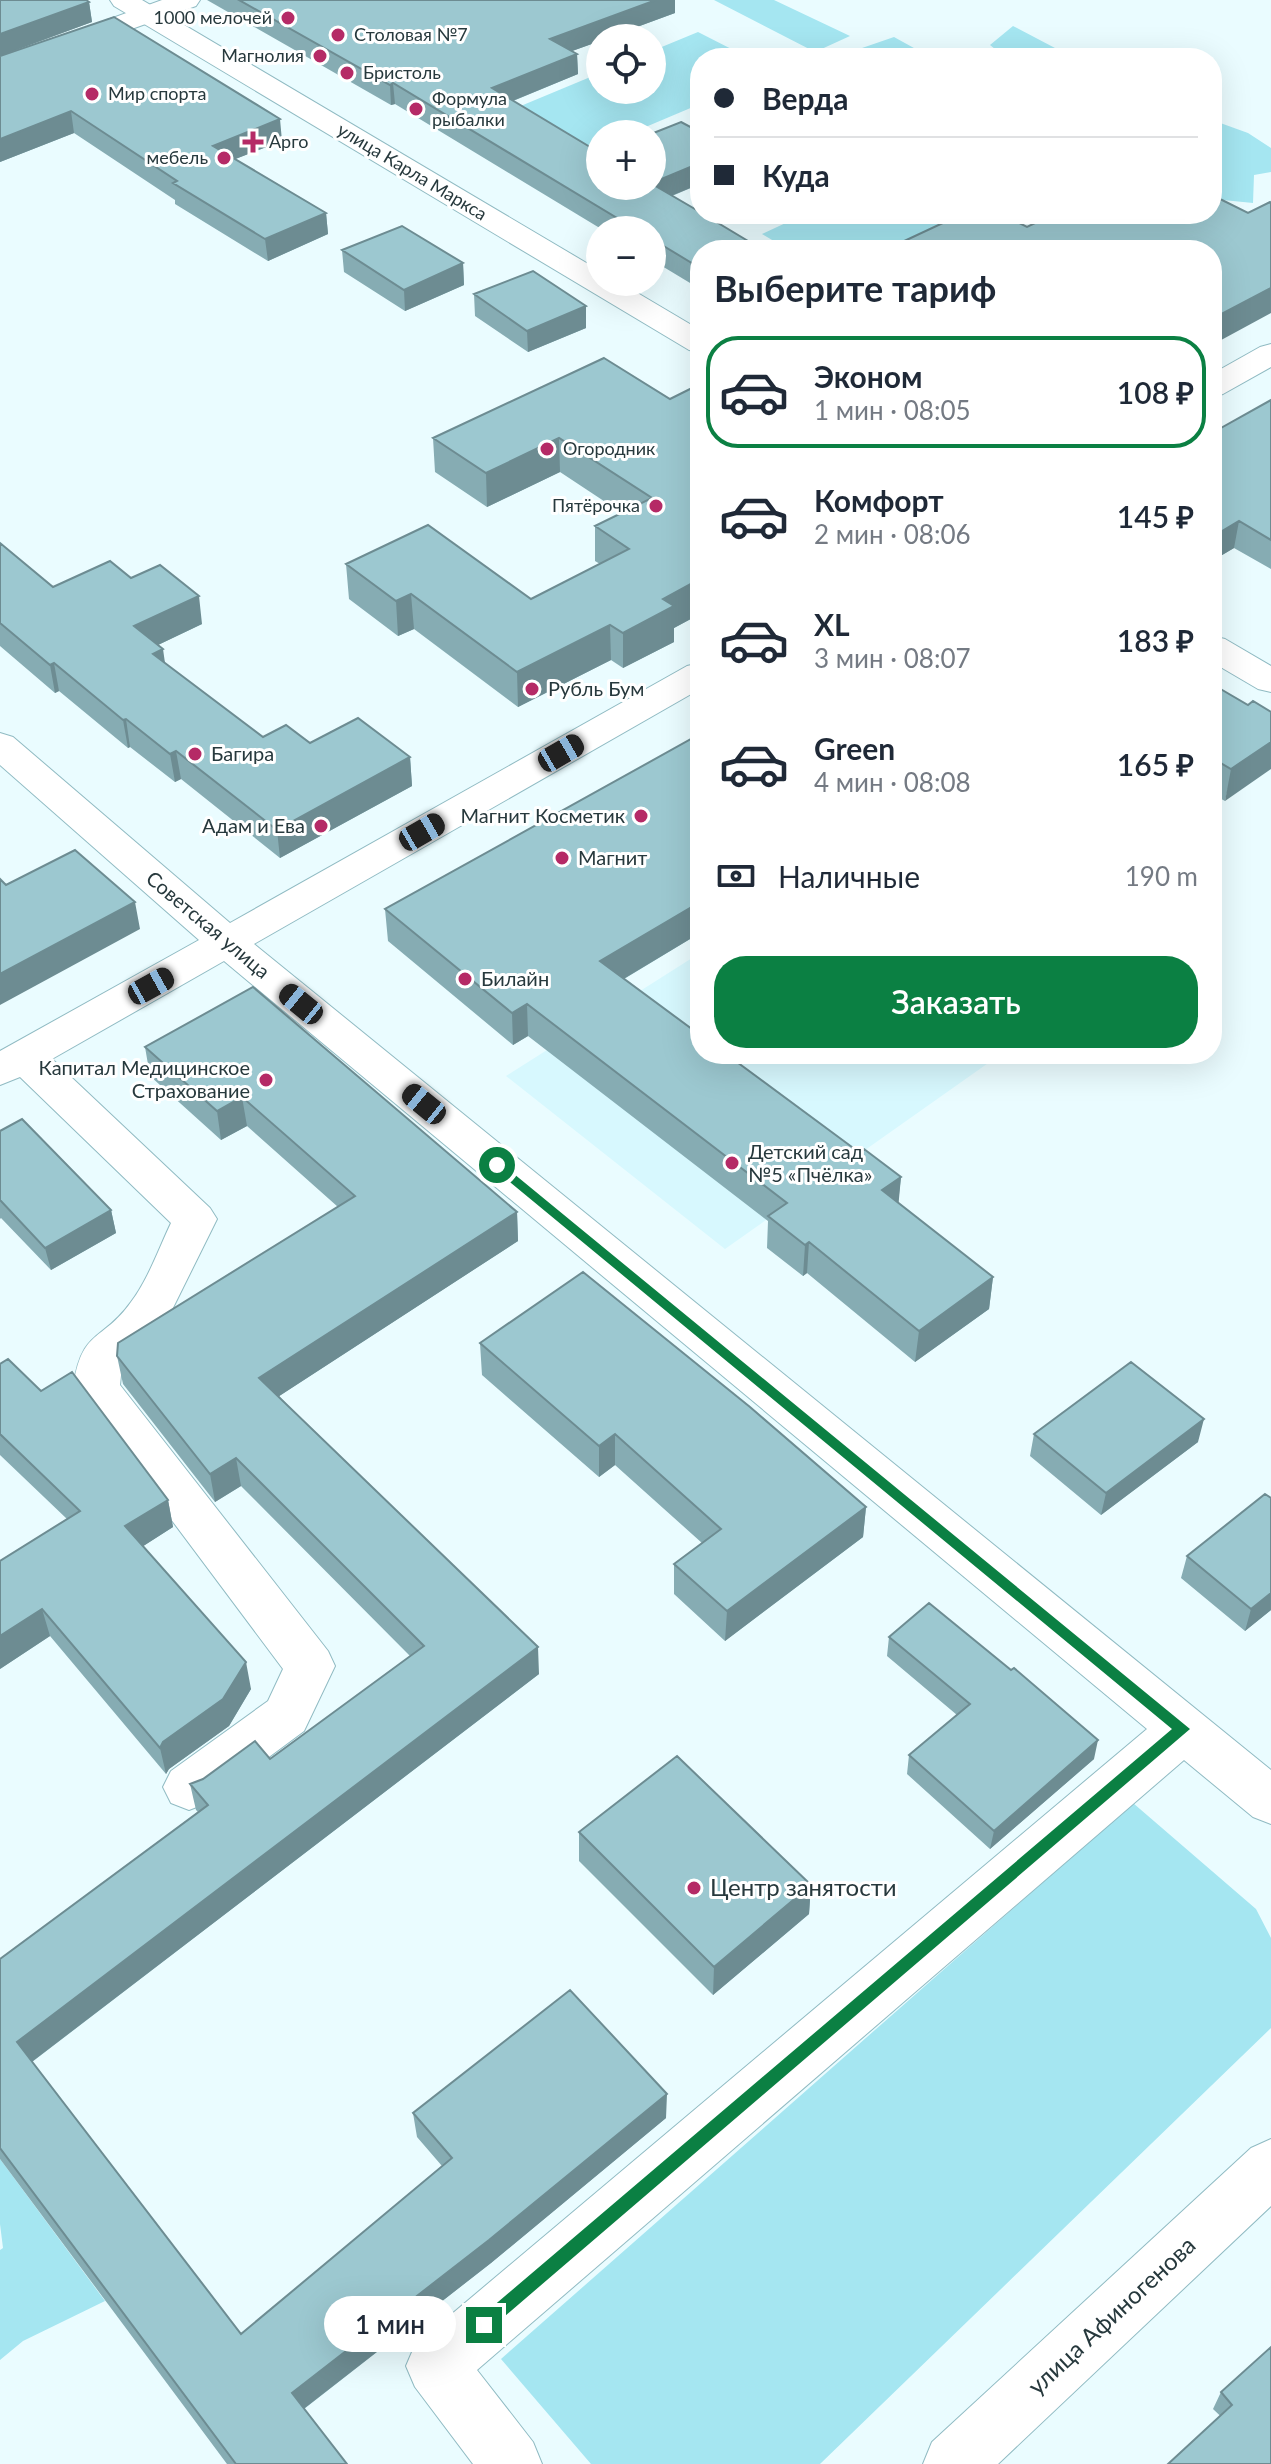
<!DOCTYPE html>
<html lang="ru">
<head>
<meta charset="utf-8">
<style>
  body { margin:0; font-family:Lato,sans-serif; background:#f6f6f7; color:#1f2937; height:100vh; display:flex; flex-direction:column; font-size:30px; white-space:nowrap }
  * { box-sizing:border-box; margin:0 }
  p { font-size:26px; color:#747a83 }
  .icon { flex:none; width:44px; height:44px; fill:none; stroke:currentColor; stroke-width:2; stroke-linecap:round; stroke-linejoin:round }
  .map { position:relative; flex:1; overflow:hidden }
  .side { position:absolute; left:690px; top:240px; width:532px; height:824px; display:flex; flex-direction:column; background:#fff; border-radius:32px; box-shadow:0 8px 32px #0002 }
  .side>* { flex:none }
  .top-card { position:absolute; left:690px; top:48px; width:532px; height:176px; border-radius:32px; box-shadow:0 8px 32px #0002; display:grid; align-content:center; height:176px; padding:0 24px; background:#fff }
  .buttons { position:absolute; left:586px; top:24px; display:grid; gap:16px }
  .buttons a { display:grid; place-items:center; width:80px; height:80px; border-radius:50%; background:#fff; box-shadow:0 8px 32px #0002; font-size:40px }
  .end { position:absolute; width:36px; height:36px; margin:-18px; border:10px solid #0b8043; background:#fff; box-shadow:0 0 0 4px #fff }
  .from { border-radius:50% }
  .bubble { position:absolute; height:56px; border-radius:28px; background:#fff; box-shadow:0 8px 32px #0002; font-size:26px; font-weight:600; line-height:56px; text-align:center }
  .car { position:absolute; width:24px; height:48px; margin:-24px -12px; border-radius:10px; box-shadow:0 0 6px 2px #0007; background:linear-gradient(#222 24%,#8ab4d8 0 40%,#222 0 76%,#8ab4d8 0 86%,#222 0) }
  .top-card b { display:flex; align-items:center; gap:28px; height:76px; font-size:30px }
  .top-card b+b { border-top:2px solid #e0e1e3 }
  .top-card i { width:20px; height:20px; background:#1f2937 }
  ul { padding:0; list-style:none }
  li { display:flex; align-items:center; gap:24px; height:112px; margin:0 16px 12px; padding:0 8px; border:4px solid transparent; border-radius:32px }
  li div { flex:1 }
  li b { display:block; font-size:30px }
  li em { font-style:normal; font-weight:600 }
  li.on { border-color:#0b8043 }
  li>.icon { width:72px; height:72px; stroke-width:1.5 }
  h2 { padding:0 24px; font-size:36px; line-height:96px }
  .pay { display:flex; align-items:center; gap:20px; height:88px; padding:0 24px; font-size:30px }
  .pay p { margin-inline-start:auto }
  .button { display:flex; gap:16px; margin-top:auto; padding:16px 24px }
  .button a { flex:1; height:92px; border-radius:32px; background:#0b8043; color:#fff; font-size:32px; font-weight:600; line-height:92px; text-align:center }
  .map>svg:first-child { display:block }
  .built { fill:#d7f8fe }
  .green { fill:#a5e6f1 }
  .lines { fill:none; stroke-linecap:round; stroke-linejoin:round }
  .minor-casing { stroke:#90bbc3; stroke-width:2 }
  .major-casing { stroke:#90bbc3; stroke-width:2 }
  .minor { fill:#fff; fill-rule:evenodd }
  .major { fill:#fff; fill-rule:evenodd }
  .wall { fill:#86acb3 }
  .shaded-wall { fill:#6d8c92 }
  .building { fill:#9cc8d0; stroke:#6d8c92; stroke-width:2 }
  .route { fill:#0b8043 }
  .poi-dot { fill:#b52a66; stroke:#fff; stroke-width:3 }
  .labels { text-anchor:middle; stroke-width:6; stroke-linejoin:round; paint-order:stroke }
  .far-poi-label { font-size:18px; fill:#27393d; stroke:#fff; text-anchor:start }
  .far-street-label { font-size:18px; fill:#27393d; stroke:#fff }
  .poi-label { font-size:20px; fill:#27393d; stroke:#fff; text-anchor:start }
  .street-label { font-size:20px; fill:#27393d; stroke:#fff }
  .near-poi-label { font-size:24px; fill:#27393d; stroke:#fff; text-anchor:start }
  .near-street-label { font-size:24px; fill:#27393d; stroke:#fff }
</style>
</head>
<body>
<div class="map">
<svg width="1271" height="2464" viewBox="0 0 1271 2464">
  <rect width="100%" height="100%" fill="#eafcff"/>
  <path class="built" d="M 700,953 L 700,1054 L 1001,1054 L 725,1249 L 506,1076 Z"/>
  <path class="green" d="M 714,0 L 774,0 L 850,36 L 815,52 Z
    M 1013,26 L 1074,58 L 1006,58 L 990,45 Z
    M 698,32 L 749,58 L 700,58 L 700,104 L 629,134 L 600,134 L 600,146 L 586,152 L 511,110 L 600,73 L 600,90 L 652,90 L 652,51 Z
    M 894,37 L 932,58 L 833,58 Z
    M 1212,120 L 1248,133 L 1271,148 L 1271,172 L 1254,175 L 1253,203 L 1213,199 Z
    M 805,214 L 992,214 L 910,250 L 789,250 L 762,234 Z
    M 1133,1803 L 1256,1909 L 1271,1938 L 1271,2028 L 820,2464 L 591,2464 L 501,2359 Z
    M 0,2159 L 105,2301 L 23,2341 L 0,2360 L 0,2250 L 3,2248 L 0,2224 Z"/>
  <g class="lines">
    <g class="minor-casing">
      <path id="minor" d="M 162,0 L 200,0 L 196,6 L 0,76 L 0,59 Z
        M 1271,344 L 1271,367 L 1223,394 L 1212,397 L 1212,374 L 1260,347 Z
        M 700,663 L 700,689 L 254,944 L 1271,1770 L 1271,1824 L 1253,1817 L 1184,1760 L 477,2370 L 533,2442 L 542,2464 L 473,2464 L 415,2387 L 406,2366 L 415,2345 L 1147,1729 L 224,961 L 52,1059 L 210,1208 L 217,1219 L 164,1326 L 122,1366 L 120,1385 L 328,1651 L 335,1666 L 304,1731 L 207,1803 L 189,1810 L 171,1803 L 163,1787 L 171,1771 L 268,1701 L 283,1669 L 73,1388 C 82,1327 102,1343 131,1302 C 148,1280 159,1248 171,1223 L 20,1077 L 0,1085 L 0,1051 L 199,940 L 0,765 L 0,733 L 13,737 L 230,923 L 687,666 Z
        M 1271,2139 L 1271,2206 L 998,2464 L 923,2464 L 932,2442 L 1251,2148 Z"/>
    </g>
    <g class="major-casing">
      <path id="major" d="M 110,0 L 142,0 L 600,271 L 600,282 L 619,282 L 700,330 L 700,352 L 689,350 L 114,6 Z
        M 1212,636 L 1225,639 L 1271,666 L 1271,692 L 1258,689 L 1212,662 Z"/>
    </g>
    <use href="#minor" class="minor"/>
    <use href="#major" class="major"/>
  </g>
  <path class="wall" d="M 0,0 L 89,2 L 92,22 L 5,54 L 282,141 L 235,159 L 326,213 L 328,234 L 268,261 L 175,204 L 175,200 L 74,133 L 0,162 Z
    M 207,0 L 675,0 L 675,13 L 607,38 L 600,38 L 600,41 L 572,51 L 577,54 L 578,74 L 513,101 L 600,153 L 700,184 L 672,196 L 700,250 L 700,289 L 652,260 L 652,230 L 603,230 L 395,104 L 391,105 Z
    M 342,250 L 463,263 L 464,285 L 405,311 L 344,272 Z
    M 474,294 L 586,328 L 528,352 L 475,316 Z
    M 700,387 L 700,614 L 674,628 L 674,642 L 623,668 L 611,660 L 518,707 L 414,629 L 398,636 L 349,599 L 346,564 L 531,599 L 600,564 L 595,561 L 595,526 L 622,513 L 560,472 L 487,507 L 435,472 L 433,438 L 670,399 Z
    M 1271,400 L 1271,569 L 1234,548 L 1212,561 Z
    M 0,543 L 53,587 L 131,578 L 202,624 L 158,645 L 165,663 L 263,737 L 410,757 L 412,786 L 280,858 L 181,779 L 175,782 L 130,747 L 128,748 L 59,691 L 55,693 L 0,646 Z
    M 1212,684 L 1248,705 L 1225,801 L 1212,794 Z
    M 700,734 L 700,933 L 624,979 L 860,1153 L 901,1177 L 898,1203 L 993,1277 L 989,1309 L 915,1362 L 807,1273 L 803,1276 L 767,1248 L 768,1221 L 528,1036 L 513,1045 L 388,941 L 385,909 Z
    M 145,1047 L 517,1212 L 518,1241 L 279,1396 L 539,1674 L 32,2062 L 241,2334 L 442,2166 L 417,2137 L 413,2113 L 666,2118 L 491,2263 L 304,2409 L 347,2464 L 227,2464 L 0,2159 L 0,1959 L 198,1812 L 196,1810 L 190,1784 L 270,1759 L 410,1656 L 241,1486 L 215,1502 L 123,1384 L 117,1356 L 338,1207 L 247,1126 L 221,1140 L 150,1076 Z
    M 0,1131 L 111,1210 L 116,1233 L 51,1270 L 1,1218 L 0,1219 Z
    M 480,1343 L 866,1507 L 863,1537 L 725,1641 L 674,1594 L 674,1564 L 702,1543 L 615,1465 L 599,1477 L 482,1375 Z
    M 0,1364 L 41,1391 L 168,1500 L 173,1527 L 143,1546 L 251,1689 L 229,1726 L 169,1769 L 166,1774 L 50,1636 L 0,1669 L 67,1519 L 0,1455 Z
    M 1034,1434 L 1198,1442 L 1101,1515 L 1030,1456 Z
    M 1271,1498 L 1271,1610 L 1245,1631 L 1181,1578 L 1187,1556 Z
    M 889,1637 L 1011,1670 L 1094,1759 L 990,1849 L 907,1774 L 909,1755 L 957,1715 L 887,1656 Z
    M 579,1832 L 811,1885 L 809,1914 L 713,1995 L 579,1861 Z
    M 1271,2347 L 1271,2464 L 1213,2409 L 1221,2392 Z"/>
  <path class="shaded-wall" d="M 656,0 L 675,0 L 675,13 L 607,38 L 600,38 L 600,41 L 550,59 L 550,39 Z
    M 89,2 L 92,22 L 0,56 L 0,34 Z
    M 577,54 L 578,74 L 493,109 L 492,88 Z
    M 393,83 L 395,104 L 391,105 L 390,85 Z
    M 71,111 L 74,133 L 0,162 L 0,139 Z
    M 280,119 L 282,141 L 215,167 L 213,146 Z
    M 700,163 L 700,184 L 651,204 L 652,183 Z
    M 326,213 L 328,234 L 268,261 L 265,239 Z
    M 463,263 L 464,285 L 405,311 L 404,290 Z
    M 1271,288 L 1271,313 L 1212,345 L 1212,319 Z
    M 586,306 L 586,328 L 528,352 L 527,331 Z
    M 559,438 L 560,472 L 487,507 L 486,473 Z
    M 1239,521 L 1234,548 L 1212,561 L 1212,537 Z
    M 700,579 L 700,614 L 674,628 L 674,642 L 623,668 L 623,633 L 663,599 Z
    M 411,594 L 414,629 L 398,636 L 396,601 Z
    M 199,596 L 202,624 L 139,654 L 134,626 Z
    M 610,625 L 611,660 L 518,707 L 517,672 Z
    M 163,649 L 167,677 L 153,654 Z
    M 54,663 L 59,691 L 55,693 L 50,665 Z
    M 126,719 L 130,747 L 128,748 L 123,720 Z
    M 1271,742 L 1271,769 L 1225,801 L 1231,769 Z
    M 176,751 L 181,779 L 175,782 L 170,754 Z
    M 410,757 L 412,786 L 280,858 L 277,830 Z
    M 135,902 L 140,929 L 0,1005 L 0,974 Z
    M 700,902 L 700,933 L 600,993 L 600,961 Z
    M 527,1004 L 528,1036 L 513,1045 L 512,1013 Z
    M 242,1097 L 247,1126 L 221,1140 L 217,1111 Z
    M 901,1177 L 898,1209 L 882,1190 Z
    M 111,1210 L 116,1233 L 51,1270 L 45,1248 Z
    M 517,1212 L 518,1241 L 264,1406 L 259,1378 Z
    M 809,1242 L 807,1273 L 803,1276 L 805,1245 Z
    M 993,1277 L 989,1309 L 915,1362 L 919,1331 Z
    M 1204,1419 L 1198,1442 L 1101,1515 L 1106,1493 Z
    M 615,1434 L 615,1465 L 599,1477 L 599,1446 Z
    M 236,1458 L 241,1486 L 215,1502 L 210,1474 Z
    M 168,1500 L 173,1527 L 131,1554 L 125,1526 Z
    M 866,1507 L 863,1537 L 725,1641 L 727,1611 Z
    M 1271,1593 L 1271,1610 L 1245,1631 L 1251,1609 Z
    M 42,1609 L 50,1636 L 0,1669 L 0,1636 Z
    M 538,1647 L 539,1674 L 25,2067 L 17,2042 Z
    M 246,1662 L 251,1689 L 229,1726 L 169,1769 L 166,1774 L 160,1748 L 163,1742 Z
    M 1098,1740 L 1094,1759 L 990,1849 L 994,1831 Z
    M 811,1885 L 809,1914 L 713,1995 L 714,1967 Z
    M 667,2094 L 666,2118 L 491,2263 L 297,2414 L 292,2393 Z"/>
  <path class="building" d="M 0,0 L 86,0 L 89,2 L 0,34 Z
    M 239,0 L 656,0 L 550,39 L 577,54 L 492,88 L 600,153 L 600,186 L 652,186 L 652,184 L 700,212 L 700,214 L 703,214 L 763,250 L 700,250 L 700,268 L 652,239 L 652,230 L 637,230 L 393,83 L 390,85 Z
    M 114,17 L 280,119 L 213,146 L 326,213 L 265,239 L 173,183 L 177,181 L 71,111 L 0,139 L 0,56 Z
    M 681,122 L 700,132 L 700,163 L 652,183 L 651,134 Z
    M 1212,195 L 1248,213 L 1270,202 L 1271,203 L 1271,288 L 1212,319 L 1212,250 L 885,250 L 962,214 L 1002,214 L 1027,227 L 1054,214 L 1212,214 Z
    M 402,226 L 463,263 L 404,290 L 342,250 Z
    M 533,271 L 586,306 L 527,331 L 474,294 Z
    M 604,358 L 670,399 L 698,385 L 700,387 L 700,579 L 663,599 L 674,606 L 623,633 L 610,625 L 517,672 L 411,594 L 396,601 L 346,564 L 428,525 L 531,599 L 629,549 L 595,526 L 652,498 L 559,438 L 486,473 L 433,438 Z
    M 1271,400 L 1271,540 L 1239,521 L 1212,537 L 1212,433 Z
    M 0,543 L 53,587 L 110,561 L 131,578 L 160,565 L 199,596 L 134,626 L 163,649 L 153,654 L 263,737 L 286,725 L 310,743 L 358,718 L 410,757 L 277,830 L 176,751 L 170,754 L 126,719 L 123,720 L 54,663 L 50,665 L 0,623 Z
    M 1212,684 L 1248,705 L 1253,701 L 1271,712 L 1271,742 L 1231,769 L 1212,758 Z
    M 700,734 L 700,902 L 600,961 L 700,1035 L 700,1054 L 726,1054 L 860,1153 L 864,1149 L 901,1177 L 882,1190 L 993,1277 L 919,1331 L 809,1242 L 805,1245 L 768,1216 L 787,1203 L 527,1004 L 512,1013 L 385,909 Z
    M 75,850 L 135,902 L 0,974 L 0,879 L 6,885 Z
    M 253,987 L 517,1212 L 259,1378 L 538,1647 L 17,2042 L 241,2334 L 452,2158 L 413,2113 L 570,1990 L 667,2094 L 489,2240 L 292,2393 L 347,2464 L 236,2464 L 0,2148 L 0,1959 L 208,1805 L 190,1784 L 203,1779 L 255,1741 L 270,1759 L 424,1646 L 236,1458 L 210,1474 L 117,1356 L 118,1343 L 355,1196 L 242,1097 L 217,1111 L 145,1047 Z
    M 22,1119 L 111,1210 L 45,1248 L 0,1200 L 0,1131 Z
    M 583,1272 L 750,1407 L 866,1507 L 727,1611 L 674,1564 L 721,1529 L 615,1434 L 599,1446 L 480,1343 Z
    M 8,1359 L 41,1391 L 72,1372 L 168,1500 L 125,1526 L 246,1662 L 223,1699 L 163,1742 L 160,1748 L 42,1609 L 0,1636 L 0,1561 L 80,1511 L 0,1434 L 0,1364 Z
    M 1131,1362 L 1204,1419 L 1106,1493 L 1034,1434 Z
    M 1265,1494 L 1271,1498 L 1271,1593 L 1251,1609 L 1187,1556 Z
    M 929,1603 L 1011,1670 L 1014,1668 L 1098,1740 L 994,1831 L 909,1755 L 970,1704 L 889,1637 Z
    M 677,1756 L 811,1885 L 714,1967 L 579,1832 Z
    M 1271,2347 L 1271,2464 L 1168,2464 L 1232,2405 L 1221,2392 Z"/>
  <path class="route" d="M 497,1160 L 1190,1729 L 484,2334 L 478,2331 L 475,2325 L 478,2319 L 1172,1729 L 493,1168 L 493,1162 Z"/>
  <g class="poi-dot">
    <circle cx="288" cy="18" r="8"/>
    <circle cx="338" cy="35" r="8"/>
    <circle cx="320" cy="56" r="8"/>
    <circle cx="347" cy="73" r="8"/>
    <circle cx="92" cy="94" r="8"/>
    <circle cx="416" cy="109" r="8"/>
    <path d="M249 130h8v8h8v8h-8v8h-8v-8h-8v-8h8z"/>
    <circle cx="224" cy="158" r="8"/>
    <circle cx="547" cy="449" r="8"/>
    <circle cx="656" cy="506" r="8"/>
    <circle cx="532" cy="689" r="8"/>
    <circle cx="195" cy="754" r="8"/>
    <circle cx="641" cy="816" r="8"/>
    <circle cx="321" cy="826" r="8"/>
    <circle cx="562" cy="858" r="8"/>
    <circle cx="465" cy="979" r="8"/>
    <circle cx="266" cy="1080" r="8"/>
    <circle cx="732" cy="1163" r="8"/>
    <circle cx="694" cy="1888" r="8"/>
  </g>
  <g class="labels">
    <g class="far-poi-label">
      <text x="272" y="24" text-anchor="end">1000 мелочей</text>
      <text x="354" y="41">Столовая №7</text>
      <text x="304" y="62" text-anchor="end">Магнолия</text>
      <text x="363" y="79">Бристоль</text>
      <text x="108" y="100">Мир спорта</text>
      <text x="432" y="105">Формула<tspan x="432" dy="21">рыбалки</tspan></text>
      <text x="269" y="148">Арго</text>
      <text x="208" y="164" text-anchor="end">мебель</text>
      <text x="563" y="455">Огородник</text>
      <text x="640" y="512" text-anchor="end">Пятёрочка</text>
    </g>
    <g class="far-street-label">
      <text transform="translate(412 172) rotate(31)" y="6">улица Карла Маркса</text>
    </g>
    <g class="poi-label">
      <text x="548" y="696">Рубль Бум</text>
      <text x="211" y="761">Багира</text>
      <text x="625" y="823" text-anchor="end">Магнит Косметик</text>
      <text x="305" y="833" text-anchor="end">Адам и Ева</text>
      <text x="578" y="865">Магнит</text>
      <text x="481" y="986">Билайн</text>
      <text x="250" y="1075" text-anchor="end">Капитал Медицинское<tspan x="250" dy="23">Страхование</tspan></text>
      <text x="748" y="1159">Детский сад<tspan x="748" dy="23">№5 «Пчёлка»</tspan></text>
    </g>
    <g class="street-label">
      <text transform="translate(208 925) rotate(40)" y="7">Советская улица</text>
    </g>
    <g class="near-poi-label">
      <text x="710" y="1896">Центр занятости</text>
    </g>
    <g class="near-street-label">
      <text transform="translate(1112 2316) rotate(-43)" y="8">улица Афиногенова</text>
    </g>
  </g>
</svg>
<div class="buttons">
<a><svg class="icon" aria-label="locate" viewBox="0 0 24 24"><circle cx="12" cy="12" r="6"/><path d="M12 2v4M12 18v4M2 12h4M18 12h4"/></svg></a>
<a>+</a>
<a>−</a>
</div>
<i class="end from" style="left:497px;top:1165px"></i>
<i class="end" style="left:484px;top:2325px"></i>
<div class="bubble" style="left:324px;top:2296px;width:132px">1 мин</div>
<i class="car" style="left:561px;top:753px;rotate:60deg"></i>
<i class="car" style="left:422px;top:832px;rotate:60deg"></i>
<i class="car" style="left:151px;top:986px;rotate:61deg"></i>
<i class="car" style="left:301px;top:1004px;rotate:309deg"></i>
<i class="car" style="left:424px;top:1104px;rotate:309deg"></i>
<div class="top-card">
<b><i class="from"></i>Верда</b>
<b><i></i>Куда</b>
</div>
<section class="side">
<h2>Выберите тариф</h2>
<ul>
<li class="on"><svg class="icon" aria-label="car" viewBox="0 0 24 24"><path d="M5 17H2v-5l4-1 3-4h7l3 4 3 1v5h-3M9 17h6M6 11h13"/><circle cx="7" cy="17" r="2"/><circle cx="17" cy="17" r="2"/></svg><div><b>Эконом</b><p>1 мин · 08:05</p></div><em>108 ₽</em></li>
<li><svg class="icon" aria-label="car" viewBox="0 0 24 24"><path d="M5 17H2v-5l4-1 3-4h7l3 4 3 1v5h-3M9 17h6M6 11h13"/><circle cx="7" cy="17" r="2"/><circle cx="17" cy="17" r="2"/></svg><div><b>Комфорт</b><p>2 мин · 08:06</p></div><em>145 ₽</em></li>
<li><svg class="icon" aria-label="car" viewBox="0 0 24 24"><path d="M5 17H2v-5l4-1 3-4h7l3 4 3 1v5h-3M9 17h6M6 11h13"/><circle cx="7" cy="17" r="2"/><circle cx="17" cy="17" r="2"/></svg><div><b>XL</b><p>3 мин · 08:07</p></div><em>183 ₽</em></li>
<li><svg class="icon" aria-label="car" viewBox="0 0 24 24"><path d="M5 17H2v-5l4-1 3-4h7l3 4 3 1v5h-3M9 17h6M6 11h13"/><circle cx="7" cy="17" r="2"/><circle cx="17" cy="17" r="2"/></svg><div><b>Green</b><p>4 мин · 08:08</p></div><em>165 ₽</em></li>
</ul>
<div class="pay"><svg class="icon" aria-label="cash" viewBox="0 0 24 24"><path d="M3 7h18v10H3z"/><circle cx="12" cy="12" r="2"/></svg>Наличные<p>190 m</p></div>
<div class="button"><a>Заказать</a></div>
</section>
</div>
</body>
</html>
